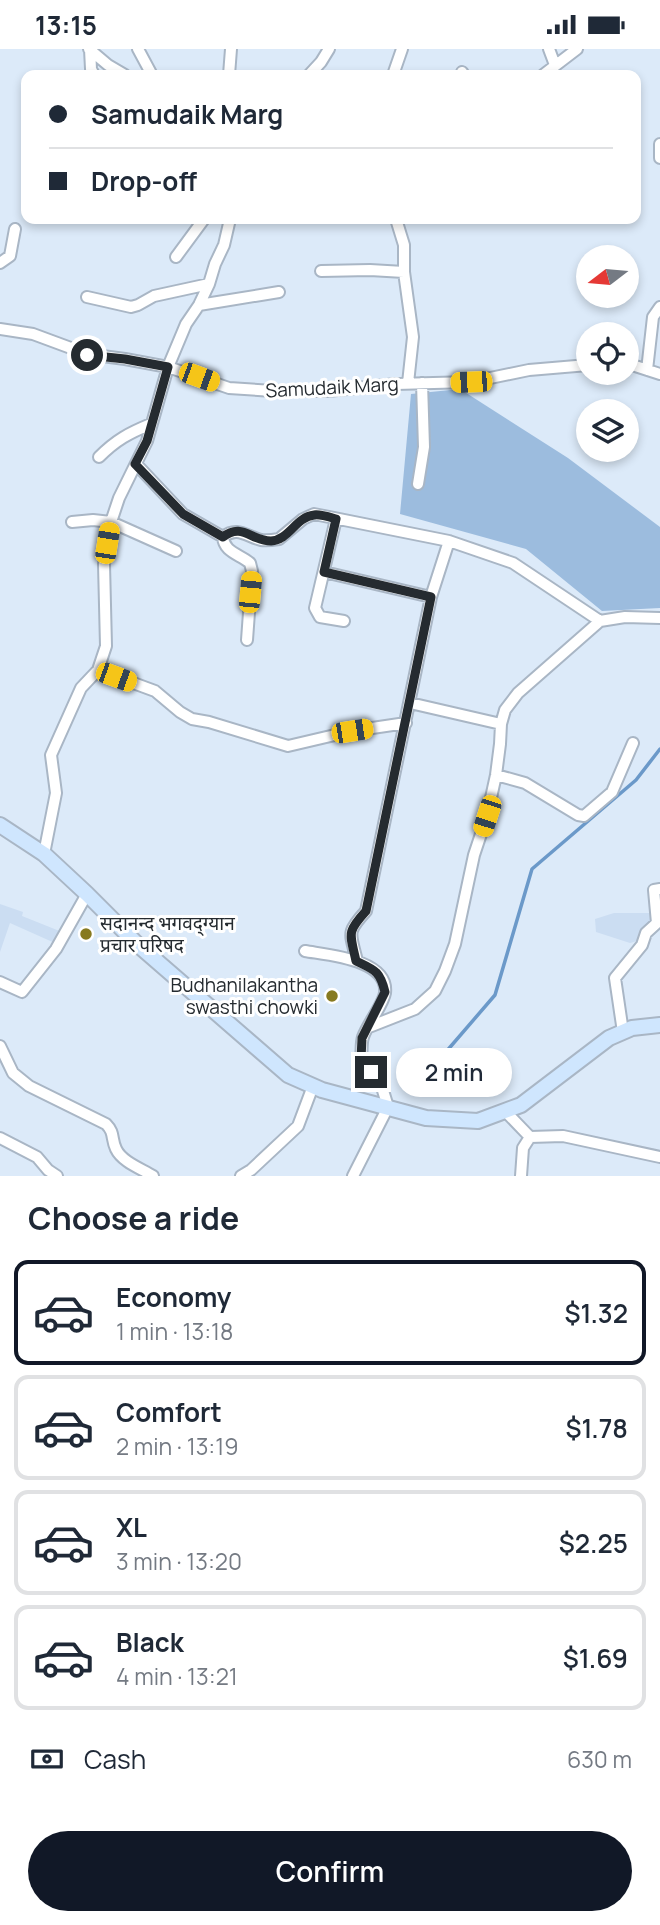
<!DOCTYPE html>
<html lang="en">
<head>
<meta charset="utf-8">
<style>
  body { margin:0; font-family:Manrope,"Noto Sans Devanagari",sans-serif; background:#f2f2f3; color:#1f2937; height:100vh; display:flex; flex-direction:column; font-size:26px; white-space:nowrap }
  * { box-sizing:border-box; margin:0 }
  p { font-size:23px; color:#747a83 }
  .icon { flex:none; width:38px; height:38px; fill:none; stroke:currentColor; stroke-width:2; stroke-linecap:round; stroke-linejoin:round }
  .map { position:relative; height:1127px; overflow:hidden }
  .sheet { display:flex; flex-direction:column; background:#fff; flex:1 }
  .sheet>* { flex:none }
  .top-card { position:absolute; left:21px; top:21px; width:620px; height:154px; border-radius:14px; box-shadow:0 4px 10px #0003; display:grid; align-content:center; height:154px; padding:0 28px; background:#fff }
  .needle { width:46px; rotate:254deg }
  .controls { position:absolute; left:576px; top:196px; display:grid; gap:14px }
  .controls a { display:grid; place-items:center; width:63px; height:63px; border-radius:50%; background:#fff; box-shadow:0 4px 10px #0003; font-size:35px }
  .end { position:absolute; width:32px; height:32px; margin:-16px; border:9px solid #252b30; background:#fff; box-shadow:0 0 0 4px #fff }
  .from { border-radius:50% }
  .bubble { position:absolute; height:49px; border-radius:24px; background:#fff; box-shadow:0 4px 10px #0003; font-size:23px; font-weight:600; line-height:49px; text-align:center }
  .car { position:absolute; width:21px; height:42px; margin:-21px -10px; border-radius:9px; box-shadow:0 0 5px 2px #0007; background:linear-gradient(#f5c518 24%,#345 0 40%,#f5c518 0 76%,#345 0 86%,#f5c518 0) }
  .top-card b { display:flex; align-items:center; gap:24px; height:66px; font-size:26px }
  .top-card b+b { border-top:2px solid #e0e1e3 }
  .top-card i { width:18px; height:18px; background:#1f2937 }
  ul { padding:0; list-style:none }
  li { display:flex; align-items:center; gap:21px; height:105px; margin:0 14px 10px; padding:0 14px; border:4px solid #e0e1e3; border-radius:14px }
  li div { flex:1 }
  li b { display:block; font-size:26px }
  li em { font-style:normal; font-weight:600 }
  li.current { border-color:#111827 }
  li>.icon { width:63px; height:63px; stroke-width:1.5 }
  h2 { padding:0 28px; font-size:32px; line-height:84px }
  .pay { display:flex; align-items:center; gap:18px; height:77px; padding:0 28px; font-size:26px }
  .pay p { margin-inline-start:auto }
  .action { display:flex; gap:14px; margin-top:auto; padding:14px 28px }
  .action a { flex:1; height:80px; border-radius:42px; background:#111827; color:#fff; font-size:28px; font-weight:600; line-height:80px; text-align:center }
  .status { display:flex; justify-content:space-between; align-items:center; height:49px; padding:0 35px; background:#fff; direction:ltr }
  .status svg { height:19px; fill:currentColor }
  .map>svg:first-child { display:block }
  .built { fill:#cbddf2 }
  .green { fill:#9cbcde }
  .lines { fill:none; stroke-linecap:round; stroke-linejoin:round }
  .stream { stroke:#6b99c9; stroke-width:3.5 }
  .minor-casing { stroke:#a9b6c5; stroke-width:14 }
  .secondary-casing { stroke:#a9b6c5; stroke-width:18 }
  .minor { stroke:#fff; stroke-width:10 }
  .secondary { stroke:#cfe6fe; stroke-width:14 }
  .route { stroke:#252b30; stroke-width:9 }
  .poi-dot { fill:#877a1f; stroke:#fff; stroke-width:2.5 }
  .labels { text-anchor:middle; stroke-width:6; stroke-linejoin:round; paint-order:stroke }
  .street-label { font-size:19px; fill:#252b30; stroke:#fff }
  .poi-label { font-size:19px; fill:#252b30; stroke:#fff; text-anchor:start }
</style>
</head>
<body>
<div class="status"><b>13:15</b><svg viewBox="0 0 49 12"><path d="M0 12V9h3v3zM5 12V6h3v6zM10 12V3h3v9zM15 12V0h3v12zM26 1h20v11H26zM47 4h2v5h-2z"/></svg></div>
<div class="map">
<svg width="660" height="1127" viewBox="0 0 660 1127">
  <rect width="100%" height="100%" fill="#dceaf9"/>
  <path class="built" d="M 0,855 L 23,863 L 22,867 L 62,883 L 57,895 L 10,874 L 0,903 Z
    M 614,864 L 650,864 L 653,879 L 637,892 L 630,894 L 596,883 L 595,870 Z"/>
  <path class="green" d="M 460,340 L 568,409 L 660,478 L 660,559 L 602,562 L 526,500 L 400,465 L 411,345 Z"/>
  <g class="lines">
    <path class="stream" d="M 439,1011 L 495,946 L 532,820 L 636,731 L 660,700"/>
    <g class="minor-casing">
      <path id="minor" d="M 89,0 L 108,16 L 125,26
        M 90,0 L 91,20 L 94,26
        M 138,0 L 152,26
        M 549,0 L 555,16
        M 462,23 L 464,26
        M 229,26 L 231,0
        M 309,26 L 321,13 L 329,0
        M 393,26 L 402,0
        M 543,26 L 577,0
        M 660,95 L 660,109
        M 396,170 L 404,196 L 404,223 L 413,288 L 408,334
        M 176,208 L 204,170
        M 0,214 L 10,207 L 15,180
        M 321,222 L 370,221 L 404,223
        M 87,248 L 131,258 L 138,256 L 154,247 L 209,235
        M 199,256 L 279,243
        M 0,280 L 33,285 L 87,305 L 125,310 L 168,318 L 229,339 L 273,342 L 328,342 L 396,335 L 471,333 L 529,321 L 588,316
        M 626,314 L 660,325
        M 647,321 L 653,268 L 660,258
        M 99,408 C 116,391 129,384 151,375
        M 136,415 L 183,465 L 223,488
        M 418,435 L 424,398 L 422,334
        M 336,470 L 315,559 L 320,568 L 344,572
        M 72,473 L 93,471 L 111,473 L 176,502
        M 324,523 L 431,548
        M 247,591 L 252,522 L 250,514 C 239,505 224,503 223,488 C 237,477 246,487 261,491 C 267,492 273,491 279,490 L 303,470 L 314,465 L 449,492 L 513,514 L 600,572
        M 98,621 L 155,642 L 180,663 L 192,670 L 209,673 L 288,697 L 352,682 L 406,674
        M 410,654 L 501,675
        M 496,726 L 525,734 L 578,766 L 584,767 L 612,743 L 633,694
        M 44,805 L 56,744 L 51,706 L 81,639 L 98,621 L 106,597 L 104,515 L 111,473 L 119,449 L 147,392 L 168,318 L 186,275 L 199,256 L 209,235 L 215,215 L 224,196 L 230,170
        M 305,902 C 327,906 389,910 385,944 C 383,956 367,976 363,988 C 361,994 362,1003 361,1010 L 381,1035 L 388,1058 L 353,1127
        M 357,912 C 350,883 346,884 366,862 L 431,548 L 449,492
        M 0,933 L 22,943 L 56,900 L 87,845
        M 369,978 L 415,960 L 435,942 L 445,922 L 455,895 L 474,806 L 487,767 L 496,726 L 500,695 L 501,675 L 505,661 L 518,644 L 600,572 L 625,568 L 660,569
        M 623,983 L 615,929 L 642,896 L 646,884 L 657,874 L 654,841 L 660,840
        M 0,997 L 13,1024 L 29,1037 L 106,1075 C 115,1084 111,1090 116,1100 C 122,1113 142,1120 153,1127
        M 505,1062 L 530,1088 L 563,1087 L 660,1108
        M 0,1089 L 37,1108 L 48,1121 L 57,1127
        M 241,1127 L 251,1121 L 298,1077 L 313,1037
        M 521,1127 L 523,1099 L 530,1088"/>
    </g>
    <g class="secondary-casing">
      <path id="secondary" d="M 0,776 L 44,805 L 87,845 L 137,895 L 288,1026 L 322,1041 L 426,1069 L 478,1072 L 521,1056 L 609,989 L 632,979 L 660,976"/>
    </g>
    <use href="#minor" class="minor"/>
    <use href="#secondary" class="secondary"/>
  </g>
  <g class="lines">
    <path class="route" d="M 87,306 L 125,310 L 168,318 L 147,392 L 135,415 L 183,465 L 223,488 C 242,473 251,492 271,492 C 289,491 296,468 314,466 C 320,465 329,468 336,470 L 324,523 L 431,548 L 366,862 C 346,884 350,884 356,912 C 375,921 380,922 385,943 L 362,989 L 361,1010 L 371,1023"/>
  </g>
  <g class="poi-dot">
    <circle cx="86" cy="885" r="7"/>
    <circle cx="332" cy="947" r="7"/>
  </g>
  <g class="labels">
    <g class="street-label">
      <text transform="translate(332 338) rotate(-3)" y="7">Samudaik Marg</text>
    </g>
    <g class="poi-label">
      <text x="100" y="881">सदानन्द भगवद्ग्यान<tspan x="100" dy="22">प्रचार परिषद</tspan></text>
      <text x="318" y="943" text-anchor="end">Budhanilakantha<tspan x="318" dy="22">swasthi chowki</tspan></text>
    </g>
  </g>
</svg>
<div class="controls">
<a><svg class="needle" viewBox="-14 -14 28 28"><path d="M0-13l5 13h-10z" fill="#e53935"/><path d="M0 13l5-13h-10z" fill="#747a83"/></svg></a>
<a><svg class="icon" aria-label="locate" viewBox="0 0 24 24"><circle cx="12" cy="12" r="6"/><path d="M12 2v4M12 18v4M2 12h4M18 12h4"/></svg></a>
<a><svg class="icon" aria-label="layers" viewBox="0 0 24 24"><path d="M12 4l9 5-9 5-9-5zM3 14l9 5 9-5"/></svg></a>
</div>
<i class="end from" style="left:87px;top:306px"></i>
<i class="end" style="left:371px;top:1023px"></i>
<div class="bubble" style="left:396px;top:999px;width:116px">2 min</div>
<i class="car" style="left:199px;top:328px;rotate:110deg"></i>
<i class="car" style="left:471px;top:333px;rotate:268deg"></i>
<i class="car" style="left:107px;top:494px;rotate:9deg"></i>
<i class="car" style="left:250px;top:543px;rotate:5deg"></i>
<i class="car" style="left:116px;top:628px;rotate:110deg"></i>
<i class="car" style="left:352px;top:682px;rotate:81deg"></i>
<i class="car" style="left:487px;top:767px;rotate:198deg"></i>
<div class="top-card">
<b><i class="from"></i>Samudaik Marg</b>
<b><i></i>Drop-off</b>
</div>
</div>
<section class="sheet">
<h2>Choose a ride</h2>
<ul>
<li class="current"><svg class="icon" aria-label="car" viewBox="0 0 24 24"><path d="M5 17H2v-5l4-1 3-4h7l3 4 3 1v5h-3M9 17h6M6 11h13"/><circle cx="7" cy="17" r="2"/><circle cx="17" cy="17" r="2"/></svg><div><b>Economy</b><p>1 min · 13:18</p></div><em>$1.32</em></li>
<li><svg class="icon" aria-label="car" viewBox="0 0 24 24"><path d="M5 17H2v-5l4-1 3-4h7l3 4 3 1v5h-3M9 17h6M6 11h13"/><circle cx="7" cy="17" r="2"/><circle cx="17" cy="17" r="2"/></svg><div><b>Comfort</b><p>2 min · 13:19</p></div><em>$1.78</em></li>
<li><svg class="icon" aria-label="car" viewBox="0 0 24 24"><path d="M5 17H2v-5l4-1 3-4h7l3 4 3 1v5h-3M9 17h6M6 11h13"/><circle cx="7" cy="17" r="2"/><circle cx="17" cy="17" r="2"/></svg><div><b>XL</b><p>3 min · 13:20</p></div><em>$2.25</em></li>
<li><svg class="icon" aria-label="car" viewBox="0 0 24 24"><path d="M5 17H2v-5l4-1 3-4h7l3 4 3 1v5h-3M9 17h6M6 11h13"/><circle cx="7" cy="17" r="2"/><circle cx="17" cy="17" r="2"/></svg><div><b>Black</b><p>4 min · 13:21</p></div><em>$1.69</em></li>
</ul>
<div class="pay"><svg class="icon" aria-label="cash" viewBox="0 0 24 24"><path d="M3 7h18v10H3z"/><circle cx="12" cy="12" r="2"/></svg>Cash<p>630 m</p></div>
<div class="action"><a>Confirm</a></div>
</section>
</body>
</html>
